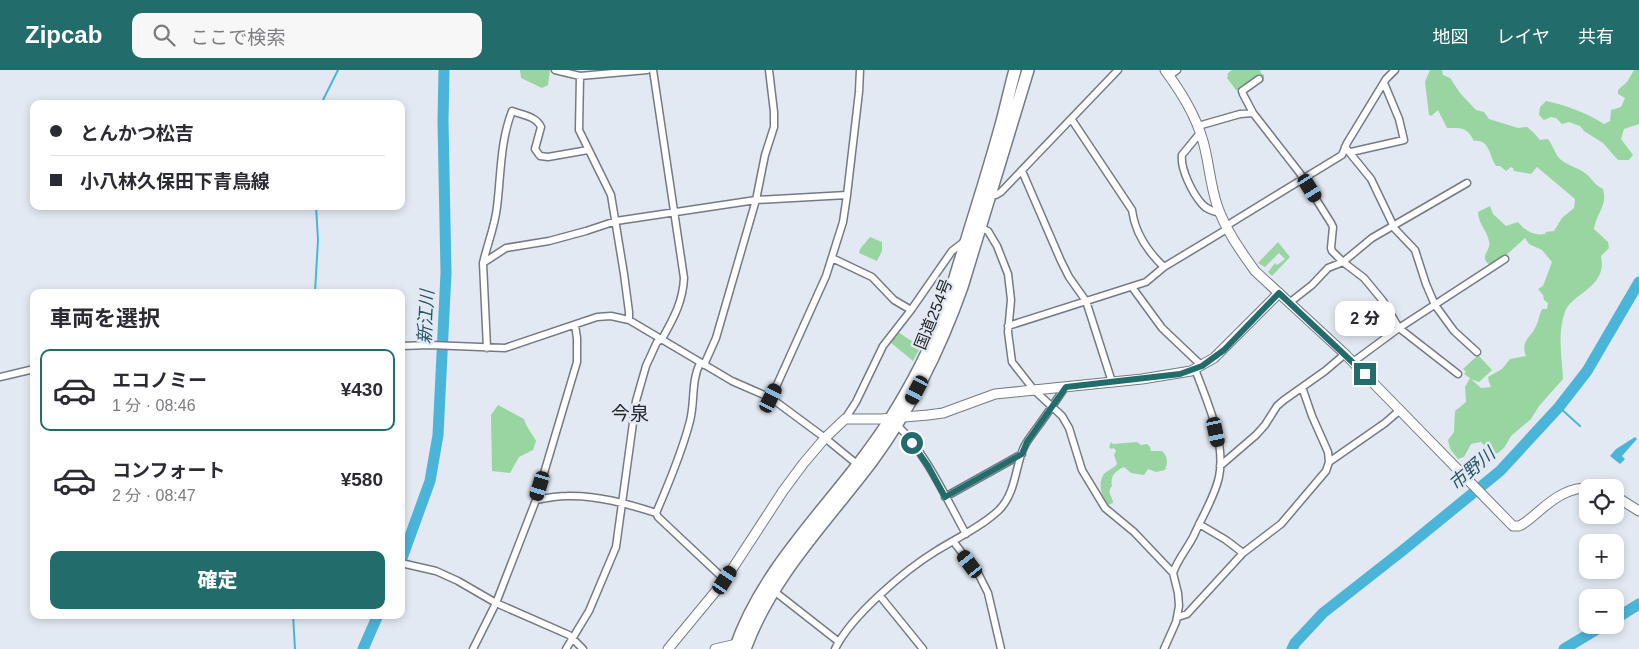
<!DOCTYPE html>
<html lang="ja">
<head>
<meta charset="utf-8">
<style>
  body { margin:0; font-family:Arial,"Noto Sans JP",sans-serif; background:#f7f7f7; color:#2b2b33; height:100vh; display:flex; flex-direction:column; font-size:19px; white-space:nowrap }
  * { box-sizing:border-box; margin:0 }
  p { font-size:16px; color:#7c7c81 }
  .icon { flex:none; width:28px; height:28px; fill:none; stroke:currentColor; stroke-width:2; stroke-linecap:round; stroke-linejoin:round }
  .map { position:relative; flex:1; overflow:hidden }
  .sheet { position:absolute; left:30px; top:219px; width:375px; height:330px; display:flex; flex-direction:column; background:#fff; border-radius:10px; box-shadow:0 2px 8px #0003 }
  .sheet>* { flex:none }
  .hud { position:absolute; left:30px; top:30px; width:375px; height:110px; border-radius:10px; box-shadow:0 2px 8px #0003; display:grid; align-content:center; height:110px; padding:0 20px; background:#fff }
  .fabs { position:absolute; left:1579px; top:409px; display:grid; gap:10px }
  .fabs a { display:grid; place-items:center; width:45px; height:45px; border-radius:10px; background:#fff; box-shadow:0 2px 8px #0003; font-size:25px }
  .end { position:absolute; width:22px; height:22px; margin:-11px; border:6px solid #226d6c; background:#fff; box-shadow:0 0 0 2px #fff }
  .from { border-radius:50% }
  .bubble { position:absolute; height:35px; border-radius:10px; background:#fff; box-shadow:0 2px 8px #0003; font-size:16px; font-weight:800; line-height:35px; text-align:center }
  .car { position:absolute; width:15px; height:30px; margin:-15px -8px; border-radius:6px; box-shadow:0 0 4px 1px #0007; background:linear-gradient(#222 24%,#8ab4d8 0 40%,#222 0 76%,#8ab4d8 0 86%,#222 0) }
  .hud b { display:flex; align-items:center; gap:18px; height:48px; font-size:19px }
  .hud b+b { border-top:1px solid #e1e1e2 }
  .hud i { width:12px; height:12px; background:#2b2b33 }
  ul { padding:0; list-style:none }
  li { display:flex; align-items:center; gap:15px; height:82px; margin:0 10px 8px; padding:0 10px; border:2px solid transparent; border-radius:10px }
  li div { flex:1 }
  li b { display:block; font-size:19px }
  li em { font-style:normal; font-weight:800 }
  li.current { border-color:#226d6c }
  li>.icon { width:45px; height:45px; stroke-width:1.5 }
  h2 { padding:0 20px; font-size:22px; line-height:60px }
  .primary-button { display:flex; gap:10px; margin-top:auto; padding:10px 20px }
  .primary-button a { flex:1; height:58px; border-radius:10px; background:#226d6c; color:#fff; font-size:20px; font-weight:800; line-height:58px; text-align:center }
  header { display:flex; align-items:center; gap:30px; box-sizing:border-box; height:70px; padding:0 25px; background:#226d6c; color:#fff }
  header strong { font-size:24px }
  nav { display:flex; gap:28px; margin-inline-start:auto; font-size:18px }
  .search { width:350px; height:45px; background:#f7f7f7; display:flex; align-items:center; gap:12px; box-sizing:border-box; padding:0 18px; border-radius:10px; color:#7c7c81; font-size:19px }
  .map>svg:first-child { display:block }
  .green { fill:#98d5a1 }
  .water { fill:#4ab5d8 }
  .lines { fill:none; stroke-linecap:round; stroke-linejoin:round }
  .stream { stroke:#4ab5d8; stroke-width:2 }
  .river { stroke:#4ab5d8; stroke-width:11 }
  .minor-casing { stroke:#757b82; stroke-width:9 }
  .tertiary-casing { stroke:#757b82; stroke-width:11 }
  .secondary-casing { stroke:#757b82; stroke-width:11 }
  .trunk-casing { stroke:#757b82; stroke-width:14 }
  .minor { stroke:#fff; stroke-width:6 }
  .tertiary { stroke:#fff; stroke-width:9 }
  .secondary { stroke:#fff; stroke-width:9 }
  .trunk { stroke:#fff; stroke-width:11 }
  .route { stroke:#226d6c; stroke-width:6 }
  .labels { text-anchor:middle; stroke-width:5; stroke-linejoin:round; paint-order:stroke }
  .street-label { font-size:16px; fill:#232629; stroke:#e3e9f2 }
  .water-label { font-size:18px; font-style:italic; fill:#285565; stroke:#e3e9f2 }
  .quarter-label { font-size:19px; fill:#232629; stroke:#e3e9f2 }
</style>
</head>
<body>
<header>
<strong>Zipcab</strong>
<div class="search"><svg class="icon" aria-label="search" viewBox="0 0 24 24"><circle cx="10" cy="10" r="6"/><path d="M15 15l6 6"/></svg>ここで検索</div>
<nav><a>地図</a><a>レイヤ</a><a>共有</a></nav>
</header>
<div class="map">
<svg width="1639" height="579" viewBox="0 0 1639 579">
  <rect width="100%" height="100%" fill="#e3e9f2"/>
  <path class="green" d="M 520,0 L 550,0 L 548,15 L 542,18 L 521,8 Z
    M 1232,0 L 1260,0 L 1261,3 L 1264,5 L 1264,11 L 1248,22 L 1243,16 L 1239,20 L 1236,20 L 1227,8 L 1228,3 Z
    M 1430,0 L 1442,0 L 1443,5 L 1450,8 L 1460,23 L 1476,40 L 1484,42 L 1489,49 L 1518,58 L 1527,57 L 1533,62 L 1540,70 L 1548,69 C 1552,74 1554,81 1558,87 C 1565,95 1577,97 1585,103 C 1592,108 1594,115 1603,119 C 1608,136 1596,143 1594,159 L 1608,172 L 1609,178 L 1601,186 C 1608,218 1571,223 1565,242 C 1557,263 1562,287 1563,309 L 1539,336 L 1531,349 L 1511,366 L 1504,378 L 1498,383 L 1493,384 L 1481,372 L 1471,374 L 1464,387 L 1458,389 L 1450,379 L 1448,370 L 1454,362 L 1455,341 L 1466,332 L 1465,317 L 1470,308 L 1464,304 L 1466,302 L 1463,299 L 1478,285 L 1492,300 L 1479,312 L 1471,309 L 1481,318 L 1491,317 L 1489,312 L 1488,307 L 1502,299 L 1510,289 L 1526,286 C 1520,270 1531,268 1536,256 C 1539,250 1539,245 1542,239 L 1547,239 L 1548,233 L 1544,230 L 1543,225 L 1538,219 L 1543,216 L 1552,192 L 1542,180 L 1529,174 L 1525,168 L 1502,189 L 1491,196 C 1477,186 1492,181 1489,171 C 1487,161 1478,153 1478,142 L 1490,136 L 1493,144 L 1506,156 L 1518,152 C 1525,161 1534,166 1545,164 L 1546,162 L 1554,161 L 1562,148 L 1574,138 L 1575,129 L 1537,97 L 1531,104 L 1514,101 L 1513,98 L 1511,97 L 1506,101 L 1500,96 L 1496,96 C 1489,86 1490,69 1474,71 C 1467,57 1462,58 1447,58 L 1438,40 L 1431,46 L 1429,45 L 1425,12 Z
    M 1634,0 L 1639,0 L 1639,54 L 1624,59 L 1621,69 L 1633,85 L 1629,90 L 1618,90 L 1603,73 L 1584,61 L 1580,56 L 1569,52 L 1562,54 L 1556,48 L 1551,47 L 1544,50 L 1539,45 L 1540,37 L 1546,31 C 1566,35 1587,43 1604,54 L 1610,51 L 1611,40 L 1621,37 L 1625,28 L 1618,24 L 1618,20 L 1627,12 Z
    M 870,167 L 882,172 L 882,181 L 877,191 L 859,183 L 860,179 Z
    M 1278,172 L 1290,187 L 1272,206 L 1268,202 L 1275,193 L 1277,195 L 1285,189 L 1279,183 L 1265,197 L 1258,193 Z
    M 898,262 L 910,270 L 922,274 L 913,291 L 890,272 Z
    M 498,335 L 524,349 C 526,357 532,363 536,371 L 533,380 L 519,387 L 510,403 L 492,401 L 491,345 Z
    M 1111,372 L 1113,374 L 1137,372 L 1141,375 L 1147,374 L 1150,377 L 1151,381 L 1162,381 C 1168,387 1168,392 1165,400 L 1156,402 L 1148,399 L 1144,405 L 1131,403 L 1124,397 C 1115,401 1110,406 1112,416 C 1106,423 1113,426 1113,433 L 1108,435 C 1102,428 1097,413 1104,404 C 1108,400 1114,398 1117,394 L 1114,385 L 1116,381 L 1114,378 L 1111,379 L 1109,377 Z"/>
  <path class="water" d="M 1635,367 L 1637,369 L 1622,386 L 1625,389 L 1620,394 L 1610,386 L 1616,379 Z"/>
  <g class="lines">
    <path class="stream" d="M 321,34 L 338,0
      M 315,222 L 318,170 L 316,136
      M 1559,337 L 1580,356
      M 293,545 L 295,579"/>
    <path class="river" d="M 401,491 L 430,411 L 438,365 L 446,203 L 443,51 L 444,0
      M 1615,549 L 1639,534
      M 363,579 L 378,545
      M 1292,579 L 1295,573 L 1323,543 L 1402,481 L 1500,401 L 1559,337 L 1587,301 L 1639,212
      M 1564,579 L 1604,555"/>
    <g class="minor-casing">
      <path id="minor" d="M 555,0 L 580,6 L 647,0
        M 580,6 L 579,60 L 611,125 L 624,204 L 629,242 L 629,250
        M 1169,6 L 1177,0
        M 1259,9 L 1242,21 L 1243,24 L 1253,43 L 1299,102 L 1331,153 L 1333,157 L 1331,178 L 1332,181 L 1343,192 L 1364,208 L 1383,231 L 1399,258 L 1458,304
        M 1072,50 L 1132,140 C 1135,163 1147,181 1164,197
        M 1198,56 L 1240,44 L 1253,43
        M 1200,63 L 1182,85 C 1180,99 1193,124 1202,134 C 1207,140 1213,141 1220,143
        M 1345,77 L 1371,109 L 1395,159 L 1415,180 L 1426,214 L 1435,235 L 1454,261 L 1477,282
        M 1351,82 L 1404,70 L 1399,49 L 1384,13
        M 1022,101 L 1061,191 L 1069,207 L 1086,231 L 1112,312
        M 990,124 L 996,125 L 1001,122 L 1118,0
        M 1226,156 L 1342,85 L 1347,73 L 1386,9 L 1395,0
        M 979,157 L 988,161 L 997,176 L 1008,204 L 1011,230 L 1008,262 L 1012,292 L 1034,320 L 1062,346 L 1069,358 L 1082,400 L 1105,438 L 1134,462 L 1173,503 L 1178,523 L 1179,536 L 1176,552 L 1164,579
        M 832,188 L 872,207 L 894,230 L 911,240
        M 483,193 C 487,175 495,156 497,137 C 501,105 500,72 512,41 C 522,45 536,46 541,57 L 535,79 L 540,86 L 548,87 L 588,80
        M 1132,217 L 1162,258 L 1202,296
        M 1289,233 L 1312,215 L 1328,198 L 1343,192 L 1372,168 L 1467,113
        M 1008,256 L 1146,212 L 1164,197 L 1227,159
        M 401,276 L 430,275 L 505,278 L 597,247 L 611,246 L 629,250 L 732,311 L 771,328 L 825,368 L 858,395
        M 487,278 L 483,193 L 506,178 L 549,171 L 586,161 L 616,151 L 756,130 L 847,125
        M 1353,292 L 1399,258 L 1505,189
        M 704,295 L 716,268 L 756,130 L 765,85 L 774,57 L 774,42 L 769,0
        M 0,307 L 34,299
        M 771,328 L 826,206 L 843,152 L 847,125 L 859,22 L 860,0
        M 845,349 L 856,332 L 883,276 L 911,240 L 952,181 L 965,171
        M 897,355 C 926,383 946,428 966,464
        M 1329,392 L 1385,353 L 1400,340
        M 1220,396 L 1256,365 L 1265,355 L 1277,336 L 1284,330 L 1325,301 L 1345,284
        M 945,427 L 1022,384
        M 536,430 C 546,428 557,426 567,426 C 597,425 628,434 656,443 L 658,447 L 725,510
        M 656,443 C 669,413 682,382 690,351 C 695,332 691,311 700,293
        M 1199,454 L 1226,470 L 1243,483
        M 953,471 L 979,505 L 988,523 L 1001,579
        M 401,493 L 436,501 L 458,511 L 496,533 L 569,565 L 583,579
        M 1173,503 C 1178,488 1189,477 1195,463 C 1203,445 1215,426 1219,407 C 1226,371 1207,332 1195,299
        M 774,521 L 839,572
        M 880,526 L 923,579
        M 1178,547 L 1187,544 L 1243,483 L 1281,454 L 1326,401 L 1329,392 L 1328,382 L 1312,346 L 1302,317
        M 473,579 L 496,533 L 536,430 L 577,292 L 577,268 L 575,255
        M 566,579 L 589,541 L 616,477 L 636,331 L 646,296 L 657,272 L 662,269 C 673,249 683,232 684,208 L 653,0
        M 835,579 C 851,546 905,500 936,481 C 957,468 981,457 999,440 C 1016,423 1015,397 1024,377 C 1028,369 1034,362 1039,355 C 1048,342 1057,330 1065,317"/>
    </g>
    <g class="tertiary-casing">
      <path id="tertiary" d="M 668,579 L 725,510 L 783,421 L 803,394 L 825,368 L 845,349 L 881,349 L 928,345 L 943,343 L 995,324 L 1142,309 L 1191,301 L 1214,288 L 1279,223
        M 715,579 L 741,573"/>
    </g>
    <g class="secondary-casing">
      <path id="secondary" d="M 1165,0 C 1181,22 1195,44 1203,71 C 1209,92 1210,114 1217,135 C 1225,159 1240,180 1255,201 L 1345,284 L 1509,452 L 1513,456 L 1519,456 C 1526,453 1532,447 1538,442 C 1555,427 1571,416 1594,418
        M 1615,426 L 1639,441"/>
    </g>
    <g class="trunk-casing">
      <path id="trunk" d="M 735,579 C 765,490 842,426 891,348 C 911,316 929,282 942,247 C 950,227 955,206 962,185 C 975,142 989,99 1001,55 C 1006,37 1010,18 1015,0
        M 745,579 C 771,507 827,451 872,391 C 911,338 940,279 962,217 L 1028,0"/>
    </g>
    <use href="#minor" class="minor"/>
    <use href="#tertiary" class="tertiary"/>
    <use href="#secondary" class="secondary"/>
    <use href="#trunk" class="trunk"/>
  </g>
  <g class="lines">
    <path class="route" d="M 912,373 L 928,396 L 945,427 L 1022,384 L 1027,372 L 1066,317 L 1180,304 L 1202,296 L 1224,280 L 1279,223 L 1365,304"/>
  </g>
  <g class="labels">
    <g class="street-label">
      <text transform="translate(933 244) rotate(-68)" y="6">国道254号</text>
    </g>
    <g class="water-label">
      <text transform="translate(426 247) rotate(-87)" y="6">新江川</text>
      <text transform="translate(1472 399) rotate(-41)" y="6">市野川</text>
    </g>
    <g class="quarter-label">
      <text x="630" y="350">今泉</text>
    </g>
  </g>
</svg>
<div class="fabs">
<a><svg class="icon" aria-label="locate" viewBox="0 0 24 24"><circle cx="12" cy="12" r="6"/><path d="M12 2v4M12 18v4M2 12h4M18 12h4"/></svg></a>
<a>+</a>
<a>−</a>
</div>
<i class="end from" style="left:912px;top:373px"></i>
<i class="end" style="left:1365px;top:304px"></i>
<div class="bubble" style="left:1335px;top:231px;width:60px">2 分</div>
<i class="car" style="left:1310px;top:118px;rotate:148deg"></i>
<i class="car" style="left:917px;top:320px;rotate:208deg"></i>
<i class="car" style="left:771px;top:328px;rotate:26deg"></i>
<i class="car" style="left:1216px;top:362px;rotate:168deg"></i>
<i class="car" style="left:540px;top:416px;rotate:197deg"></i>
<i class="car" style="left:970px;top:494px;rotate:323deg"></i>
<i class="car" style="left:725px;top:510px;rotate:33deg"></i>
<div class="hud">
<b><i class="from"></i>とんかつ松吉</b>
<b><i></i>小八林久保田下青鳥線</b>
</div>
<section class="sheet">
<h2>車両を選択</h2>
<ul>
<li class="current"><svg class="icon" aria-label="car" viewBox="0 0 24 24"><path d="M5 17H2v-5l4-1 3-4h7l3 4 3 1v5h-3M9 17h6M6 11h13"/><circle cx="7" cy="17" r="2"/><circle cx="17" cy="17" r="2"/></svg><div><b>エコノミー</b><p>1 分 · 08:46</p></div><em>¥430</em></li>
<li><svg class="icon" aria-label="car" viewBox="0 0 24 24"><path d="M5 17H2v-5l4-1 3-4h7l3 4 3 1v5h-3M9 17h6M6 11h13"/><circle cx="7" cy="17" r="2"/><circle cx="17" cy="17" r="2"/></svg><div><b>コンフォート</b><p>2 分 · 08:47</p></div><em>¥580</em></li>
</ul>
<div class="primary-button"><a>確定</a></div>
</section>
</div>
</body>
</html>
